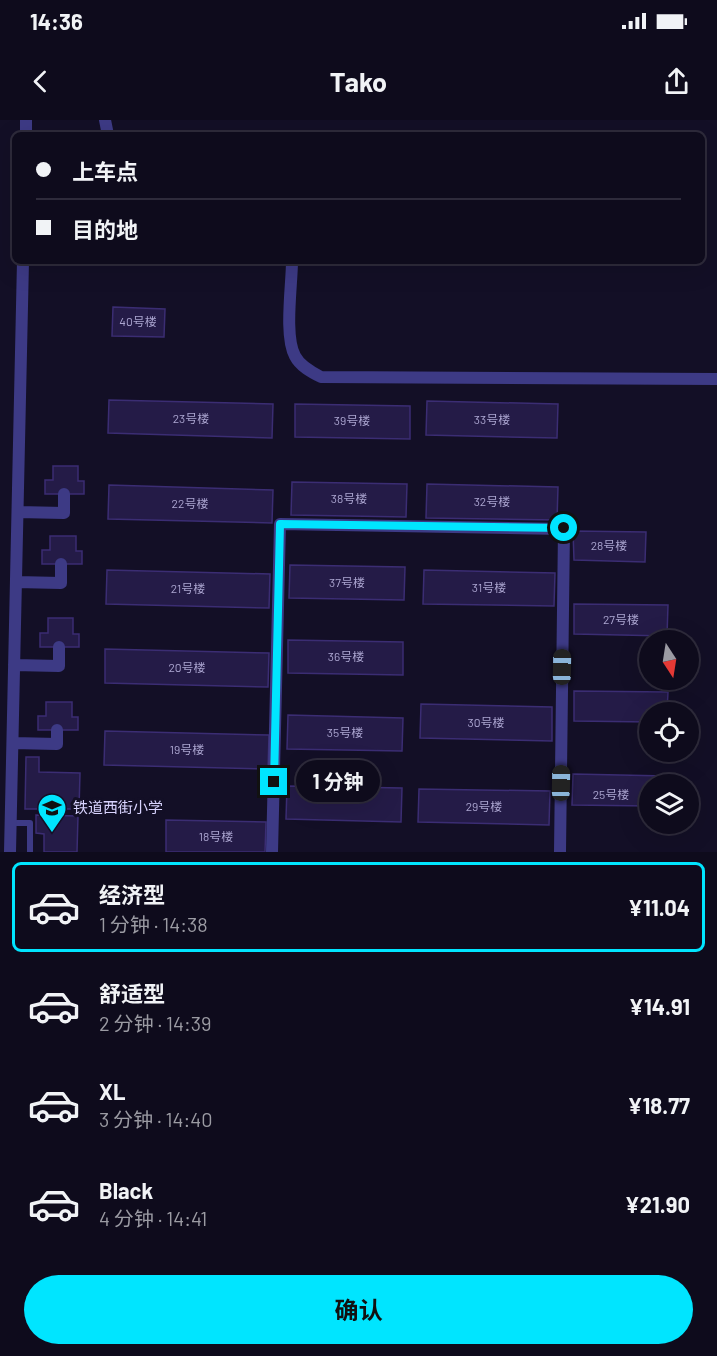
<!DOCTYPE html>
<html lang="zh">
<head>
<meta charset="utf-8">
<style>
  body { margin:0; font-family:Barlow,"Noto Sans SC",sans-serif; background:#171425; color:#f1f3f6; height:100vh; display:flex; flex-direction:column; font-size:22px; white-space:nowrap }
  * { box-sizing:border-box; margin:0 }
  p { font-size:20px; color:#9b9ba3 }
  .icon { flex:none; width:33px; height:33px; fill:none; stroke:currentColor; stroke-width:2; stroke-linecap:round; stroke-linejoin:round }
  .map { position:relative; height:732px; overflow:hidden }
  .side { display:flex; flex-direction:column; background:#0e0b1c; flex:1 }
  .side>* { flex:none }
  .hud { position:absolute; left:12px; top:12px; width:693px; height:132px; border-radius:9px; box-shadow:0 6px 24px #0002,0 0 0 2px #2e2b3b; display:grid; align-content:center; height:132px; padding:0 24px; background:#0e0b1c }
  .needle { width:39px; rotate:168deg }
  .fabs { position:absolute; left:639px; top:510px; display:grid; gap:12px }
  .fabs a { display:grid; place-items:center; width:60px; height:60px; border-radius:50%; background:#0e0b1c; box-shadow:0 6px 24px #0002,0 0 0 2px #2e2b3b; font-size:30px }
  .end { position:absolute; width:27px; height:27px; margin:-14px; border:8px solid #00e5ff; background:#111; box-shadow:0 0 0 3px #111 }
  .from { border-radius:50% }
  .bubble { position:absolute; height:42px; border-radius:21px; background:#0e0b1c; box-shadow:0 6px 24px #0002,0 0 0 2px #2e2b3b; font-size:20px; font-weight:700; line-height:42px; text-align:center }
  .car { position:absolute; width:18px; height:36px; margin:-18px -9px; border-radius:8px; box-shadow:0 0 4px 2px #0007; background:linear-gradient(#222 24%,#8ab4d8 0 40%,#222 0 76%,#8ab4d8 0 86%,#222 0) }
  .hud b { display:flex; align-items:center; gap:21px; height:57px; font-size:22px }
  .hud b+b { border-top:2px solid #2e2b3b }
  .hud i { width:15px; height:15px; background:#f1f3f6 }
  ul { padding:10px 0 0; list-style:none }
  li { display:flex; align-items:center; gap:18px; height:90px; margin:0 12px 9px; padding:0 12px; border:3px solid transparent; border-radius:9px }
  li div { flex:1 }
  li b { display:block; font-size:22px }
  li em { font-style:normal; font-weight:700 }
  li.current { border-color:#00e5ff }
  li>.icon { width:54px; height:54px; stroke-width:1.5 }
  .button { display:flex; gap:12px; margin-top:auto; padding:12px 24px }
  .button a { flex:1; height:69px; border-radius:36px; background:#00e5ff; color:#111; font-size:24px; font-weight:700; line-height:69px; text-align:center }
  .status { display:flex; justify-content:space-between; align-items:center; height:42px; padding:0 30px; background:#0e0b1c; direction:ltr }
  .status svg { height:16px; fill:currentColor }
  header { display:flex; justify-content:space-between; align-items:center; height:78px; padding:0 24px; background:#0e0b1c; font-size:27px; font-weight:700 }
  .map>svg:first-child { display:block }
  .building { fill:#241b47; stroke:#3b2d73; stroke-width:1.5 }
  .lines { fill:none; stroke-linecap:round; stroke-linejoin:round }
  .service { stroke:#3d3a85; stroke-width:6 }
  .minor { stroke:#3d3a85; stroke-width:12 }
  .route { stroke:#00e5ff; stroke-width:8 }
  .labels { text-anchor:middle; stroke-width:6; stroke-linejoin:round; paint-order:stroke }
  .number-label { font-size:12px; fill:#aca6d1 }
  .poi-label { font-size:15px; fill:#d9d4ff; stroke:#130f26; text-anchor:start }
</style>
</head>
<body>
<div class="status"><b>14:36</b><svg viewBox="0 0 49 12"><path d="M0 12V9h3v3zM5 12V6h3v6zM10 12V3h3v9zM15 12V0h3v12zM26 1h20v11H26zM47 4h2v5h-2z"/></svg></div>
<header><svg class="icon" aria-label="back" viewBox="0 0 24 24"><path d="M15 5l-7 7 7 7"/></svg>Tako<svg class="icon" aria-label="share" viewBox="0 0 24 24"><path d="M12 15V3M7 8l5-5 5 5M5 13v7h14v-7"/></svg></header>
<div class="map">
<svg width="717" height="732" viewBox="0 0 717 732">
  <rect width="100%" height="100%" fill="#130f26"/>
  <path class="building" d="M 113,187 L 165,189 L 164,217 L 112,216 Z
    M 109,280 L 273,284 L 272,318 L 108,313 Z
    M 427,281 L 558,284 L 557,318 L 426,315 Z
    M 295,284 L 410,286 L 410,319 L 295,317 Z
    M 53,346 L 78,346 L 78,361 L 84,361 L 84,374 L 45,374 L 45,360 L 53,360 Z
    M 292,362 L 407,364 L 406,397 L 291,395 Z
    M 427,364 L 558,367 L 557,400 L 426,398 Z
    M 109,365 L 273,370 L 272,403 L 108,399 Z
    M 573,411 L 646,412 L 645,442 L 574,440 Z
    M 50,416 L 76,416 L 76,431 L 82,431 L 82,444 L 42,444 L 42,430 L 50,430 Z
    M 290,445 L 405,447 L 404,480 L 289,478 Z
    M 107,450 L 270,454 L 269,488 L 106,484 Z
    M 424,450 L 555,453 L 554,486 L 423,484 Z
    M 574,484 L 668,485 L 667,516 L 574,514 Z
    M 48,498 L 73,498 L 73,514 L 79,514 L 79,527 L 40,527 L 40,513 L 48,513 Z
    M 288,520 L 403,522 L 403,555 L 288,553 Z
    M 105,529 L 269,533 L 268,567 L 105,563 Z
    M 574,571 L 668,572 L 667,592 L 650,592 L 650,602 L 574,601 Z
    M 46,582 L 72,582 L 72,597 L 78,597 L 78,610 L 38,610 L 38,596 L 46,596 Z
    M 421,584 L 552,587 L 552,621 L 420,618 Z
    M 288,595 L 403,598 L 402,631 L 287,629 Z
    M 105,611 L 269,615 L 268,649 L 104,645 Z
    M 26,637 L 39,637 L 39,652 L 80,653 L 79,689 L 25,689 Z
    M 573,654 L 666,656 L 666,664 L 650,664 L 650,686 L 572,685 Z
    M 287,666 L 402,668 L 401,702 L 286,699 Z
    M 419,669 L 550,671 L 549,705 L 418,702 Z
    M 36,695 L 78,696 L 77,732 L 44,732 L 44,714 L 36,713 Z
    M 166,700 L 266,702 L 265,732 L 166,732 Z"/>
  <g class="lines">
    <path class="service" d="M 11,703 L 30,703 L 30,732"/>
    <path class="minor" d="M 105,0 L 108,15
      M 26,15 L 26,0
      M 292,141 C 292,165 284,216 295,236 C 300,246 311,252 321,257 L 717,259
      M 18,392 L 64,393 L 64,374
      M 16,462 L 61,463 L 61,444
      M 14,545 L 59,546 L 59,527
      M 13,623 L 57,624 L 57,610
      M 10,732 L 23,141
      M 272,732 L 280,404 L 564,409 L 560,732"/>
  </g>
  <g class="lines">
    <path class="route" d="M 274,662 L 280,404 L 564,408"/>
  </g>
  <defs>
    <g id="school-pin" transform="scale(1.5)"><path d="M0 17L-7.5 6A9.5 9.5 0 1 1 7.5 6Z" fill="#00e5ff" stroke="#130f26"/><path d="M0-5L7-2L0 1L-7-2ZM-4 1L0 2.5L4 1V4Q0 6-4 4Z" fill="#111"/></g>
  </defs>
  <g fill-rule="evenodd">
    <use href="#school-pin" x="52" y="688"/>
  </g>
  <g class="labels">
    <g class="number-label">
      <text x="138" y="206">40号楼</text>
      <text x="191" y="303">23号楼</text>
      <text x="492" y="304">33号楼</text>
      <text x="352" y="305">39号楼</text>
      <text x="349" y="383">38号楼</text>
      <text x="492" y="386">32号楼</text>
      <text x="190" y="388">22号楼</text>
      <text x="609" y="430">28号楼</text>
      <text x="347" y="467">37号楼</text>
      <text x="489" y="472">31号楼</text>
      <text x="188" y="473">21号楼</text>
      <text x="621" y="504">27号楼</text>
      <text x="346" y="541">36号楼</text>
      <text x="187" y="552">20号楼</text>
      <text x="486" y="607">30号楼</text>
      <text x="345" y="617">35号楼</text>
      <text x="187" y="634">19号楼</text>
      <text x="611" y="679">25号楼</text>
      <text x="484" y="691">29号楼</text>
      <text x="216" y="721">18号楼</text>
    </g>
    <g class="poi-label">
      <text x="73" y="693">铁道西街小学</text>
    </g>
  </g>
</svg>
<div class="fabs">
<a><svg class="needle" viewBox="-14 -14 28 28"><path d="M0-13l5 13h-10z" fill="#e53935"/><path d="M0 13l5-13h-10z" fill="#9b9ba3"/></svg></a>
<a><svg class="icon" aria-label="locate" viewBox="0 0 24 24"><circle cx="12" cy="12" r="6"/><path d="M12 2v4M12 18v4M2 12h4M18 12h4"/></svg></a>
<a><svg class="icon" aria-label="layers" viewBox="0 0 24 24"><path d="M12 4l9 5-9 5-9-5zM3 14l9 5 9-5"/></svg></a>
</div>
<i class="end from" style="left:564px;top:408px"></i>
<i class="end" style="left:274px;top:662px"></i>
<div class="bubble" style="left:296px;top:640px;width:84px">1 分钟</div>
<i class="car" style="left:562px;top:547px;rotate:1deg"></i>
<i class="car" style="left:561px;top:663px;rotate:1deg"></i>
<div class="hud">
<b><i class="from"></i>上车点</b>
<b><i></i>目的地</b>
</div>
</div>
<section class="side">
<ul>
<li class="current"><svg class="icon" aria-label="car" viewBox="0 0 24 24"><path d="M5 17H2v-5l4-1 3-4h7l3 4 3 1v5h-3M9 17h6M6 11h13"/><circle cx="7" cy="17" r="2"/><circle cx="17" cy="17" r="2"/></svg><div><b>经济型</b><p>1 分钟 · 14:38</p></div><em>¥11.04</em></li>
<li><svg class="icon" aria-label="car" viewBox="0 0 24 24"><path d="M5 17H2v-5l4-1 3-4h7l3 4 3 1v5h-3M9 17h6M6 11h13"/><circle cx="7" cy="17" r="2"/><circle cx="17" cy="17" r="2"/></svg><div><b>舒适型</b><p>2 分钟 · 14:39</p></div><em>¥14.91</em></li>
<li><svg class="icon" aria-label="car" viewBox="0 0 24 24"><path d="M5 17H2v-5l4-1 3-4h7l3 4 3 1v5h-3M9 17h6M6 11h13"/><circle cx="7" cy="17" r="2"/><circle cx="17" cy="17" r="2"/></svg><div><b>XL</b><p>3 分钟 · 14:40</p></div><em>¥18.77</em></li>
<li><svg class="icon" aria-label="car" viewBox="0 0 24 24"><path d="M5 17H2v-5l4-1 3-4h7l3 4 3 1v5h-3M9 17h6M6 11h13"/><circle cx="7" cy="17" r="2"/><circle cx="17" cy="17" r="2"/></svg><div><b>Black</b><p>4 分钟 · 14:41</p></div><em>¥21.90</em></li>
</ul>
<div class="button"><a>确认</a></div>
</section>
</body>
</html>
